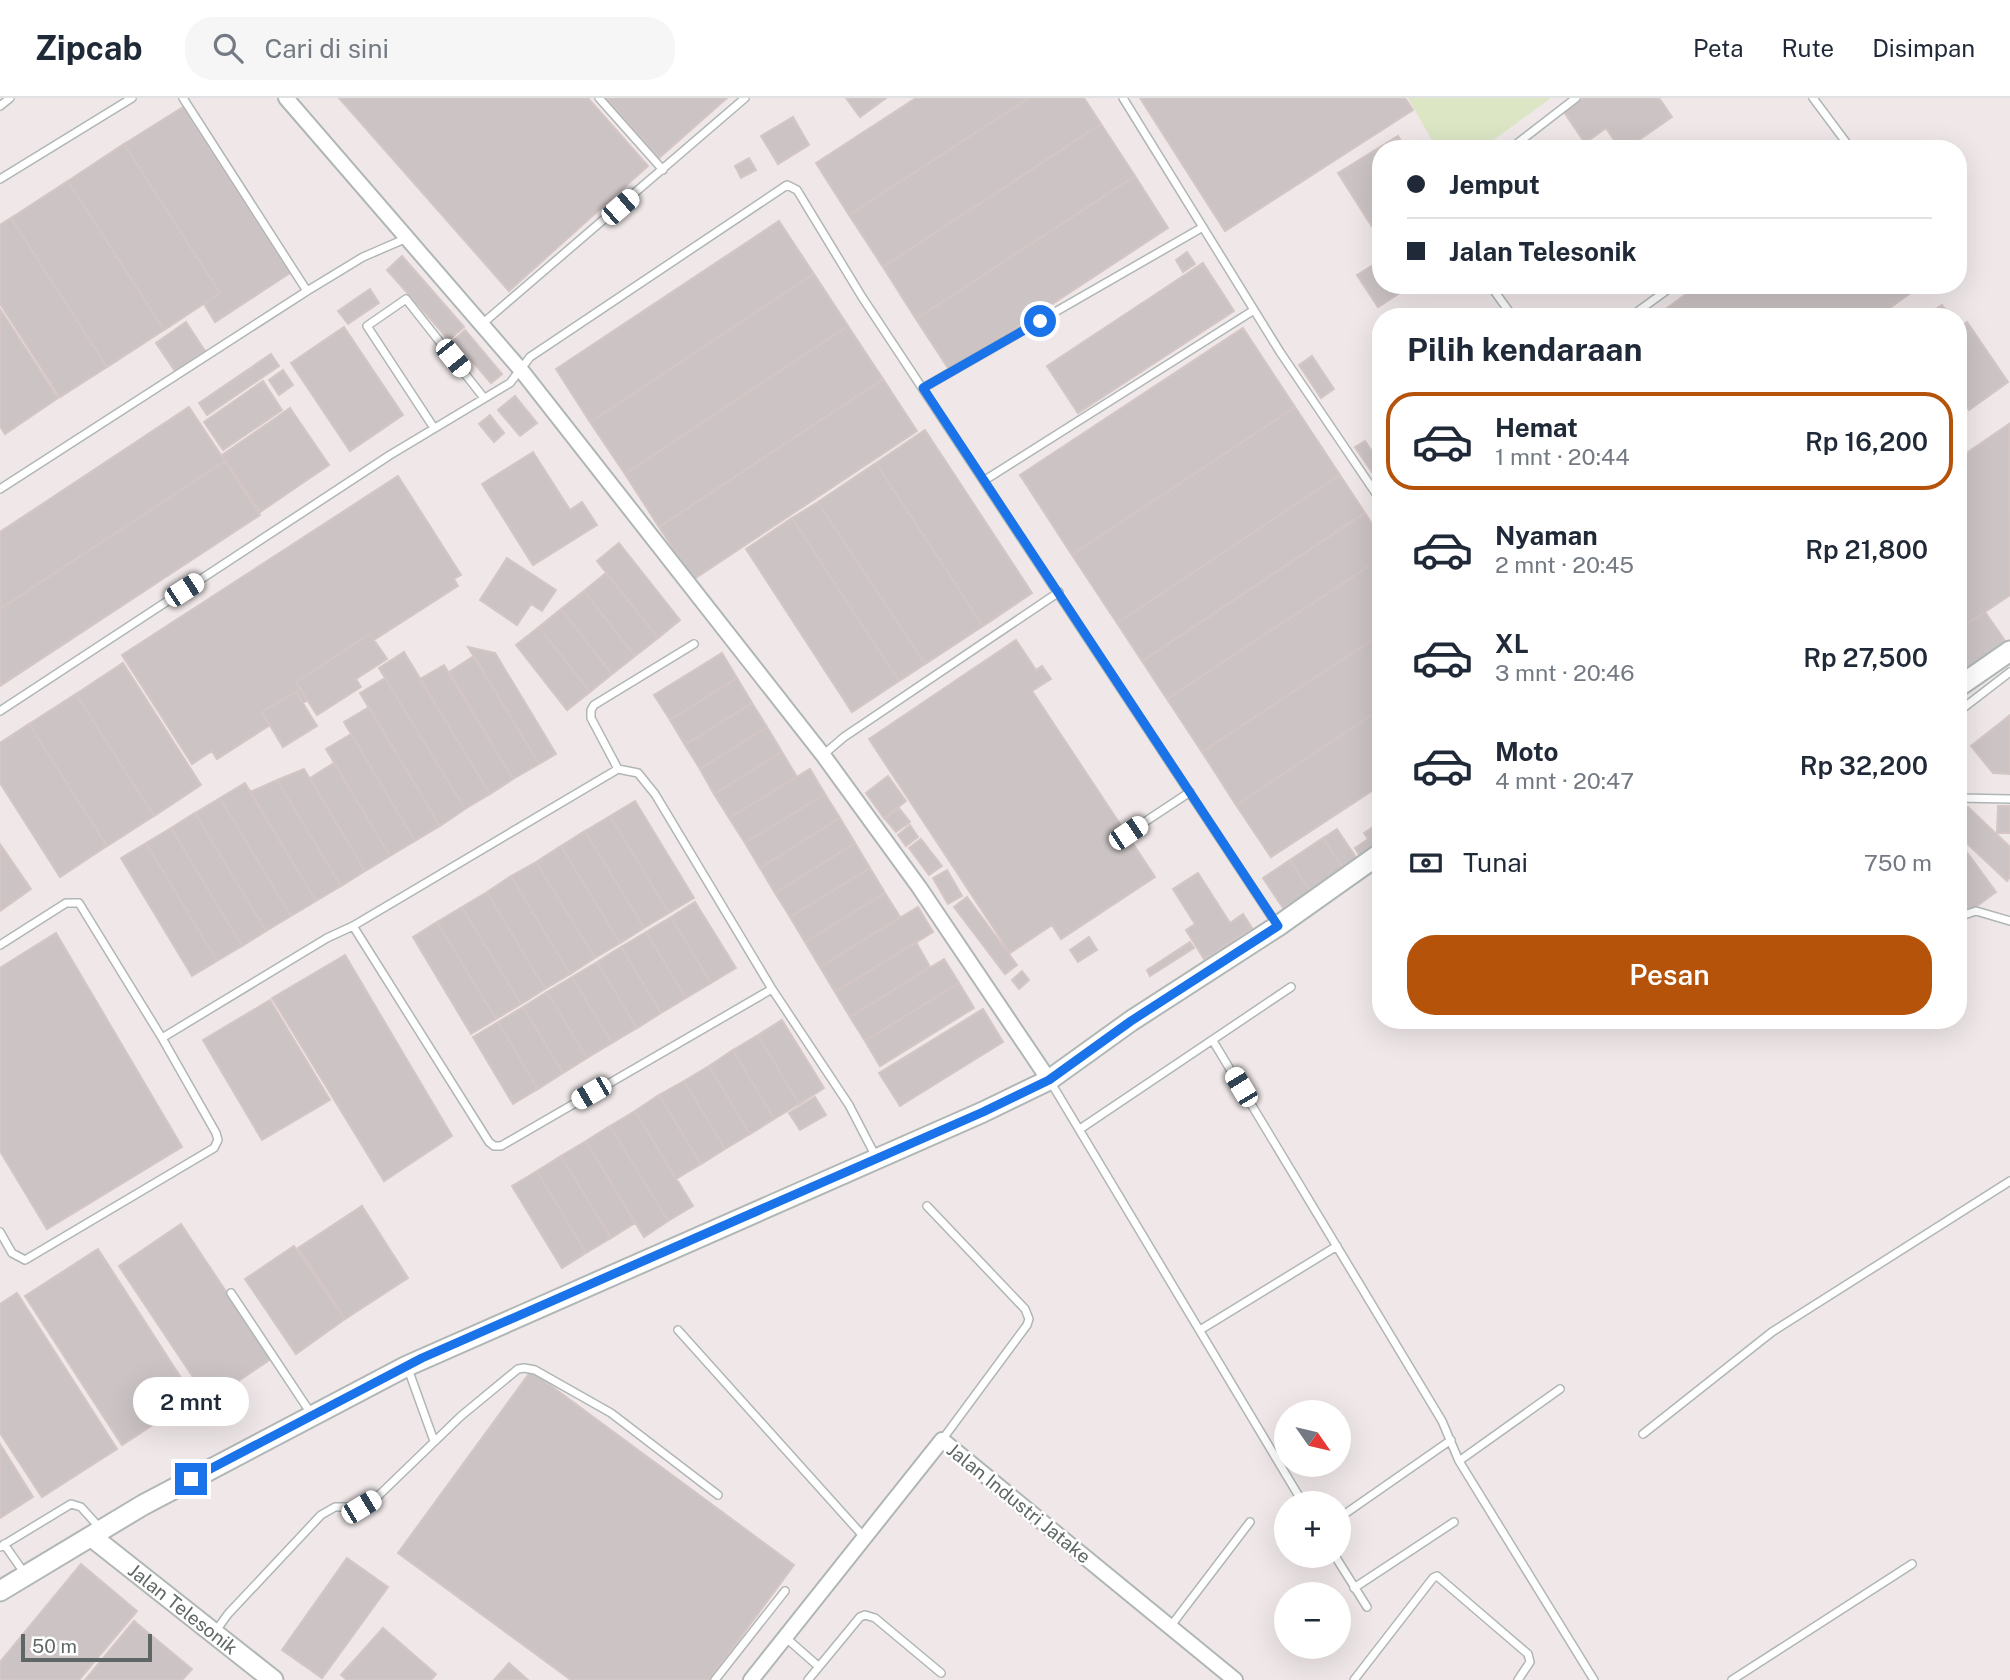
<!DOCTYPE html>
<html lang="id">
<head>
<meta charset="utf-8">
<style>
  body { margin:0; font-family:"Public Sans",sans-serif; background:#f6f6f7; color:#1f2937; height:100vh; display:flex; flex-direction:column; font-size:26px; white-space:nowrap }
  * { box-sizing:border-box; margin:0 }
  p { font-size:23px; color:#747a83 }
  .icon { flex:none; width:38px; height:38px; fill:none; stroke:currentColor; stroke-width:2; stroke-linecap:round; stroke-linejoin:round }
  .map { position:relative; flex:1; overflow:hidden }
  .drawer { position:absolute; left:1372px; top:210px; width:595px; height:721px; display:flex; flex-direction:column; background:#fff; border-radius:28px; box-shadow:0 7px 28px #0002 }
  .drawer>* { flex:none }
  .banner { position:absolute; left:1372px; top:42px; width:595px; height:154px; border-radius:28px; box-shadow:0 7px 28px #0002; display:grid; align-content:center; height:154px; padding:0 35px; background:#fff }
  .needle { width:46px; rotate:124deg }
  .buttons { position:absolute; left:1274px; top:1302px; display:grid; gap:14px }
  .buttons a { display:grid; place-items:center; width:77px; height:77px; border-radius:50%; background:#fff; box-shadow:0 7px 28px #0002; font-size:35px }
  .scale { position:absolute; left:21px; bottom:18px; width:131px; box-sizing:border-box; padding-left:7px; border:4px solid #5f6766; border-top:0; font-size:19px; line-height:24px; white-space:nowrap; color:#5f6766; -webkit-text-stroke:5px #fff; paint-order:stroke }
  .end { position:absolute; width:32px; height:32px; margin:-16px; border:9px solid #1a73e8; background:#fff; box-shadow:0 0 0 4px #fff }
  .from { border-radius:50% }
  .bubble { position:absolute; height:49px; border-radius:24px; background:#fff; box-shadow:0 7px 28px #0002; font-size:23px; font-weight:600; line-height:49px; text-align:center }
  .car { position:absolute; width:21px; height:42px; margin:-21px -10px; border-radius:9px; box-shadow:0 0 5px 2px #0007; background:linear-gradient(#fff 24%,#345 0 40%,#fff 0 76%,#345 0 86%,#fff 0) }
  .banner b { display:flex; align-items:center; gap:24px; height:66px; font-size:26px }
  .banner b+b { border-top:2px solid #e0e1e3 }
  .banner i { width:18px; height:18px; background:#1f2937 }
  ul { padding:0; list-style:none }
  li { display:flex; align-items:center; gap:21px; height:98px; margin:0 14px 10px; padding:0 21px; border:4px solid transparent; border-radius:28px }
  li div { flex:1 }
  li b { display:block; font-size:26px }
  li em { font-style:normal; font-weight:600 }
  li.current { border-color:#b45309 }
  li>.icon { width:63px; height:63px; stroke-width:1.5 }
  h2 { padding:0 35px; font-size:32px; line-height:84px }
  .pay { display:flex; align-items:center; gap:18px; height:77px; padding:0 35px; font-size:26px }
  .pay p { margin-inline-start:auto }
  .button { display:flex; gap:14px; margin-top:auto; padding:14px 35px }
  .button a { flex:1; height:80px; border-radius:28px; background:#b45309; color:#fff; font-size:28px; font-weight:600; line-height:80px; text-align:center }
  header { display:flex; align-items:center; gap:42px; box-sizing:border-box; height:98px; padding:0 35px; background:#fff; border-bottom:2px solid #e0e1e3 }
  header strong { font-size:33px }
  nav { display:flex; gap:38px; margin-inline-start:auto; font-size:24px }
  .search { width:490px; height:63px; background:#f6f6f7; display:flex; align-items:center; gap:18px; box-sizing:border-box; padding:0 24px; border-radius:28px; color:#747a83; font-size:26px }
  .map>svg:first-child { display:block }
  .green { fill:#dce6c5 }
  .building { fill:#ccc4c4; stroke:#d5c6c6; stroke-width:2 }
  .lines { fill:none; stroke-linecap:round; stroke-linejoin:round }
  .lane-casing { stroke:#b0b6b6; stroke-width:10 }
  .street-casing { stroke:#b0b6b6; stroke-width:18 }
  .secondary-casing { stroke:#b0b7b6; stroke-width:23 }
  .lane { stroke:#fff; stroke-width:7 }
  .street { stroke:#fff; stroke-width:14 }
  .secondary { stroke:#fff; stroke-width:19 }
  .route { stroke:#1a73e8; stroke-width:9 }
  .labels { text-anchor:middle; stroke-width:5; stroke-linejoin:round; paint-order:stroke }
  .street-label { font-size:19px; fill:#5f6766; stroke:#fff }
</style>
</head>
<body>
<header>
<strong>Zipcab</strong>
<div class="search"><svg class="icon" aria-label="search" viewBox="0 0 24 24"><circle cx="10" cy="10" r="6"/><path d="M15 15l6 6"/></svg>Cari di sini</div>
<nav><a>Peta</a><a>Rute</a><a>Disimpan</a></nav>
</header>
<div class="map">
<svg width="2010" height="1582" viewBox="0 0 2010 1582">
  <rect width="100%" height="100%" fill="#f0e8e8"/>
  <path class="green" d="M 1408,0 L 1551,0 L 1481,51 L 1437,51 Z"/>
  <path class="building" d="M 339,0 L 588,0 L 648,68 L 509,193 Z
    M 606,0 L 727,0 L 659,60 Z
    M 846,0 L 886,0 L 860,19 Z
    M 916,0 L 1029,0 L 849,117 L 816,65 Z
    M 1029,0 L 1084,0 L 1101,26 L 883,169 L 849,117 Z
    M 1140,0 L 1405,0 L 1413,12 L 1225,133 Z
    M 1584,0 L 1659,0 L 1672,19 L 1626,51 L 1620,51 L 1606,30 L 1585,45 L 1564,14 Z
    M 183,9 L 290,175 L 215,224 L 204,206 L 220,195 L 124,46 Z
    M 793,19 L 809,47 L 778,66 L 761,38 Z
    M 1101,26 L 1135,78 L 916,221 L 883,169 Z
    M 1398,38 L 1406,51 L 1381,51 L 1381,132 L 1376,135 L 1338,75 Z
    M 124,46 L 220,195 L 164,232 L 68,83 Z
    M 749,60 L 756,72 L 741,80 L 735,68 Z
    M 1135,78 L 1168,130 L 950,273 L 916,221 Z
    M 68,83 L 164,232 L 107,269 L 11,120 Z
    M 11,120 L 107,269 L 60,299 L 0,206 L 0,127 Z
    M 779,123 L 814,176 L 590,324 L 556,271 Z
    M 1187,154 L 1195,166 L 1183,174 L 1176,162 Z
    M 402,158 L 464,229 L 449,242 L 387,172 Z
    M 1381,162 L 1381,187 L 1412,187 L 1378,209 L 1357,177 Z
    M 1203,165 L 1234,213 L 1078,315 L 1047,268 Z
    M 814,176 L 848,228 L 625,376 L 590,324 Z
    M 1698,187 L 1917,187 L 1919,189 L 1877,219 L 1655,219 Z
    M 370,191 L 379,205 L 348,226 L 338,213 Z
    M 1942,207 L 1950,218 L 1926,219 L 1926,218 Z
    M 0,211 L 58,300 L 5,336 L 0,328 Z
    M 186,224 L 205,253 L 175,273 L 156,245 Z
    M 1967,224 L 2008,284 L 1969,312 L 1958,296 L 1958,231 Z
    M 848,228 L 883,281 L 659,429 L 625,376 Z
    M 344,229 L 403,317 L 350,353 L 291,265 Z
    M 1243,230 L 1295,309 L 1072,457 L 1020,377 Z
    M 465,232 L 502,276 L 491,285 L 454,242 Z
    M 271,256 L 279,268 L 207,317 L 199,305 Z
    M 1312,258 L 1334,291 L 1321,300 L 1299,267 Z
    M 283,272 L 293,287 L 279,297 L 269,282 Z
    M 883,281 L 917,333 L 694,481 L 659,429 Z
    M 263,283 L 282,312 L 223,352 L 204,324 Z
    M 515,298 L 537,325 L 520,338 L 498,312 Z
    M 189,309 L 225,363 L 0,511 L 0,434 Z
    M 1295,309 L 1340,377 L 1117,525 L 1072,457 Z
    M 290,310 L 329,367 L 260,414 L 222,357 Z
    M 490,317 L 504,335 L 494,344 L 479,326 Z
    M 2009,326 L 2010,497 L 1958,532 L 1958,361 Z
    M 925,332 L 1032,495 L 983,528 L 876,365 Z
    M 1365,343 L 1381,367 L 1380,386 L 1355,349 Z
    M 533,354 L 570,412 L 582,404 L 597,427 L 533,467 L 482,386 Z
    M 225,363 L 260,417 L 0,588 L 0,511 Z
    M 876,365 L 983,528 L 925,566 L 818,404 Z
    M 1340,377 L 1365,415 L 1142,563 L 1117,525 Z
    M 398,378 L 461,477 L 454,481 L 458,488 L 374,542 L 370,536 L 296,584 L 307,602 L 303,605 L 296,594 L 262,614 L 270,627 L 217,661 L 212,653 L 192,666 L 122,557 Z
    M 818,404 L 925,566 L 899,583 L 792,420 Z
    M 1365,415 L 1381,440 L 1381,460 L 1167,601 L 1142,563 Z
    M 792,420 L 899,583 L 852,614 L 746,451 Z
    M 619,445 L 680,522 L 658,540 L 597,463 Z
    M 507,460 L 556,492 L 542,513 L 531,506 L 517,527 L 480,502 Z
    M 1381,460 L 1381,536 L 1202,654 L 1167,601 Z
    M 606,475 L 658,540 L 635,558 L 584,493 Z
    M 584,493 L 635,558 L 612,576 L 561,511 Z
    M 561,511 L 612,576 L 590,594 L 539,529 Z
    M 1985,514 L 2008,547 L 1963,578 L 1958,571 L 1958,532 Z
    M 539,529 L 590,594 L 567,612 L 516,547 Z
    M 370,536 L 387,561 L 356,581 L 361,589 L 317,617 L 296,584 Z
    M 1381,536 L 1381,611 L 1236,707 L 1202,654 Z
    M 1016,542 L 1036,572 L 1042,568 L 1051,581 L 1032,593 L 1155,779 L 1061,841 L 1052,827 L 1010,855 L 869,641 Z
    M 468,549 L 495,555 L 556,656 L 539,666 Z
    M 404,554 L 490,696 L 465,711 L 379,570 Z
    M 722,555 L 737,580 L 670,622 L 654,597 Z
    M 474,558 L 539,666 L 513,681 L 449,574 Z
    M 123,565 L 201,687 L 154,718 L 76,596 Z
    M 444,567 L 513,681 L 490,696 L 420,581 Z
    M 385,580 L 465,711 L 440,728 L 360,595 Z
    M 737,580 L 752,605 L 685,647 L 670,622 Z
    M 296,594 L 317,628 L 283,649 L 262,614 Z
    M 76,596 L 154,718 L 107,748 L 29,626 Z
    M 752,605 L 767,629 L 700,671 L 685,647 Z
    M 369,609 L 440,728 L 415,743 L 344,624 Z
    M 1381,611 L 1381,687 L 1271,759 L 1236,707 Z
    M 2010,617 L 2010,676 L 1993,675 L 1971,648 Z
    M 29,626 L 107,748 L 60,779 L 0,685 L 0,645 Z
    M 767,629 L 782,654 L 714,696 L 700,671 Z
    M 351,636 L 415,743 L 390,758 L 326,651 Z
    M 782,654 L 797,679 L 729,720 L 714,696 Z
    M 334,665 L 390,758 L 365,773 L 310,680 Z
    M 304,671 L 365,773 L 341,788 L 277,682 Z
    M 810,671 L 825,696 L 745,745 L 729,720 Z
    M 888,678 L 906,703 L 884,720 L 866,695 Z
    M 277,682 L 341,788 L 316,803 L 250,694 Z
    M 245,685 L 316,803 L 291,818 L 220,700 Z
    M 825,696 L 840,720 L 760,770 L 745,745 Z
    M 220,700 L 291,818 L 266,833 L 195,715 Z
    M 635,703 L 694,800 L 669,815 L 610,718 Z
    M 1998,708 L 2010,708 L 2010,735 L 1997,735 Z
    M 1968,709 L 2010,749 L 2010,779 L 2007,783 L 1958,737 L 1958,720 Z
    M 899,710 L 910,724 L 896,734 L 885,721 Z
    M 195,715 L 266,833 L 242,848 L 171,730 Z
    M 610,718 L 669,815 L 644,830 L 585,733 Z
    M 840,720 L 855,745 L 775,795 L 760,770 Z
    M 1381,724 L 1381,744 L 1360,758 L 1355,750 L 1368,741 L 1364,735 Z
    M 910,727 L 918,739 L 906,748 L 898,737 Z
    M 171,730 L 242,848 L 217,863 L 146,745 Z
    M 1337,731 L 1357,761 L 1343,770 L 1323,740 Z
    M 585,733 L 644,830 L 620,845 L 561,748 Z
    M 1323,740 L 1343,770 L 1310,793 L 1290,762 Z
    M 921,741 L 942,768 L 929,777 L 909,750 Z
    M 1958,742 L 1996,794 L 1970,813 L 1958,796 Z
    M 146,745 L 217,863 L 192,878 L 121,760 Z
    M 855,745 L 870,770 L 790,819 L 775,795 Z
    M 0,746 L 31,791 L 0,813 Z
    M 561,748 L 620,845 L 595,860 L 536,764 Z
    M 1290,762 L 1310,793 L 1283,810 L 1263,780 Z
    M 536,764 L 595,860 L 570,876 L 511,778 Z
    M 870,770 L 885,795 L 805,844 L 790,819 Z
    M 947,772 L 962,798 L 948,806 L 933,780 Z
    M 1198,775 L 1230,825 L 1243,816 L 1252,830 L 1204,861 L 1186,832 L 1195,826 L 1173,791 Z
    M 511,778 L 570,876 L 545,891 L 487,794 Z
    M 487,794 L 545,891 L 521,906 L 462,809 Z
    M 885,795 L 900,819 L 820,869 L 805,844 Z
    M 967,799 L 1017,867 L 1005,876 L 954,809 Z
    M 695,804 L 736,870 L 711,885 L 671,819 Z
    M 462,809 L 521,906 L 496,921 L 437,824 Z
    M 918,809 L 933,834 L 835,894 L 820,869 Z
    M 671,819 L 711,885 L 686,900 L 646,834 Z
    M 437,824 L 496,921 L 471,936 L 413,839 Z
    M 646,834 L 686,900 L 661,915 L 621,849 Z
    M 56,835 L 182,1049 L 47,1131 L 0,1053 L 0,870 Z
    M 1089,839 L 1097,852 L 1078,864 L 1070,852 Z
    M 916,844 L 930,869 L 850,919 L 835,894 Z
    M 1190,844 L 1194,850 L 1150,878 L 1147,872 Z
    M 621,849 L 661,915 L 637,930 L 597,864 Z
    M 345,857 L 452,1038 L 384,1083 L 272,900 Z
    M 944,861 L 959,885 L 865,943 L 850,919 Z
    M 597,864 L 637,930 L 612,945 L 572,879 Z
    M 1022,873 L 1029,882 L 1019,891 L 1012,882 Z
    M 572,879 L 612,945 L 587,960 L 547,894 Z
    M 959,885 L 974,910 L 880,968 L 865,943 Z
    M 547,894 L 587,960 L 563,975 L 523,909 Z
    M 270,902 L 330,1002 L 262,1042 L 203,942 Z
    M 523,909 L 563,975 L 538,991 L 498,924 Z
    M 983,911 L 1003,944 L 900,1008 L 879,975 Z
    M 782,922 L 824,990 L 799,1006 L 758,937 Z
    M 498,924 L 538,991 L 513,1006 L 473,939 Z
    M 758,937 L 799,1006 L 774,1021 L 733,952 Z
    M 733,952 L 774,1021 L 750,1036 L 709,968 Z
    M 709,968 L 750,1036 L 725,1051 L 684,983 Z
    M 684,983 L 725,1051 L 701,1066 L 659,997 Z
    M 659,997 L 701,1066 L 676,1081 L 635,1013 Z
    M 815,999 L 826,1017 L 800,1032 L 789,1015 Z
    M 635,1013 L 693,1108 L 668,1123 L 610,1028 Z
    M 610,1028 L 668,1123 L 644,1139 L 586,1043 Z
    M 586,1043 L 635,1125 L 611,1140 L 561,1058 Z
    M 561,1058 L 611,1140 L 586,1155 L 537,1073 Z
    M 537,1073 L 586,1155 L 562,1170 L 512,1088 Z
    M 362,1108 L 408,1180 L 345,1221 L 298,1150 Z
    M 181,1126 L 271,1261 L 209,1303 L 119,1168 Z
    M 294,1148 L 345,1221 L 296,1256 L 245,1181 Z
    M 98,1151 L 194,1300 L 122,1347 L 25,1198 Z
    M 17,1195 L 117,1351 L 42,1399 L 0,1335 L 0,1206 Z
    M 531,1273 L 794,1467 L 709,1582 L 571,1582 L 398,1455 Z
    M 0,1346 L 33,1399 L 0,1420 Z
    M 347,1460 L 388,1489 L 322,1580 L 282,1552 Z
    M 81,1466 L 137,1513 L 79,1582 L 0,1582 L 0,1564 Z
    M 134,1523 L 192,1571 L 182,1582 L 85,1582 Z
    M 383,1530 L 436,1576 L 431,1582 L 347,1582 L 341,1577 Z
    M 509,1565 L 528,1582 L 494,1582 Z"/>
  <g class="lines">
    <g class="lane-casing">
      <path id="lane" d="M 183,0 L 307,193
        M 599,0 L 663,72
        M 1123,0 L 1280,254 L 1381,403
        M 1813,0 L 1851,51
        M 0,8 L 10,0
        M 1510,51 L 1576,0
        M 0,81 L 132,0
        M 1490,187 L 1513,219
        M 1630,219 L 1674,187
        M 482,226 L 745,0
        M 923,290 L 1203,129
        M 434,330 L 367,228 L 406,201 L 484,300
        M 985,382 L 1254,212
        M 0,391 L 307,193 L 363,159 L 407,140
        M 0,613 L 390,357 L 510,285 L 530,259 L 787,87 L 797,92 L 862,199 L 1277,827
        M 1958,614 L 2010,574
        M 823,657 L 844,639 L 1059,494
        M 618,671 L 591,620 L 591,612 L 594,607 L 694,546
        M 1958,700 L 2010,701
        M 1128,735 L 1190,694
        M 1958,819 L 1976,813 L 2010,823
        M 353,828 L 489,1044 L 494,1048 L 501,1048 L 772,891
        M 0,847 L 66,805 L 79,805 L 162,940
        M 1213,943 L 1442,1323 L 1459,1363 L 1560,1291
        M 1050,983 L 1303,1405
        M 1080,1031 L 1291,889
        M 927,1108 L 1025,1211 L 1029,1221 L 1027,1227 L 942,1342
        M 0,1134 L 12,1155 L 25,1162 L 214,1050 L 218,1042 L 216,1035 L 162,940 L 327,840 L 353,828 L 618,671 L 638,675 L 655,696 L 772,891 L 849,1007 L 876,1059
        M 231,1195 L 312,1317
        M 678,1232 L 864,1439
        M 1200,1232 L 1337,1148
        M 407,1268 L 434,1343
        M 1643,1336 L 1772,1234 L 2010,1083
        M 1459,1363 L 1594,1582
        M 1339,1420 L 1451,1342
        M 4,1446 L 25,1476
        M 0,1449 L 71,1406 L 81,1409 L 100,1430
        M 1335,1458 L 1367,1509
        M 1354,1490 L 1454,1424
        M 1170,1529 L 1250,1424
        M 215,1534 L 228,1516 L 321,1417 L 335,1409 L 361,1409 L 375,1401 L 461,1318 L 518,1271 L 524,1270 L 535,1272 L 611,1315 L 718,1397
        M 785,1539 L 818,1568
        M 715,1582 L 785,1493
        M 808,1582 L 860,1519 L 865,1517 L 875,1520 L 941,1575
        M 1354,1582 L 1433,1480 L 1437,1478 L 1528,1556 L 1530,1564 L 1518,1582
        M 1732,1582 L 1912,1466"/>
    </g>
    <g class="street-casing">
      <path id="street" d="M 286,0 L 521,272 L 823,657 L 919,789 L 1049,982
        M 751,1582 L 942,1342 L 1235,1582"/>
    </g>
    <g class="secondary-casing">
      <g id="secondary">
        <path d="M 1958,589 L 2010,553"/>
        <path id="s1" d="M 92,1439 L 273,1582"/>
        <path d="M 0,1493 L 143,1407 L 407,1268 L 983,1014 L 1049,982 L 1131,923 L 1278,828 L 1381,755"/>
      </g>
    </g>
    <use href="#lane" class="lane"/>
    <use href="#street" class="street"/>
    <use href="#secondary" class="secondary"/>
  </g>
  <g class="lines">
    <path class="route" d="M 191,1381 L 422,1260 L 983,1014 L 1049,982 L 1131,923 L 1278,828 L 923,290 L 1040,223"/>
  </g>
  <g class="labels">
    <g class="street-label">
      <text transform="translate(1019 1405) rotate(39)" y="7">Jalan Industri Jatake</text>
      <text dy="7" stroke="none"><textPath href="#s1" startOffset="116">Jalan Telesonik</textPath></text>
    </g>
  </g>
</svg>
<div class="buttons">
<a><svg class="needle" viewBox="-14 -14 28 28"><path d="M0-13l5 13h-10z" fill="#e53935"/><path d="M0 13l5-13h-10z" fill="#747a83"/></svg></a>
<a>+</a>
<a>−</a>
</div>
<div class="scale">50 m</div>
<i class="end from" style="left:1040px;top:223px"></i>
<i class="end" style="left:191px;top:1381px"></i>
<div class="bubble" style="left:133px;top:1279px;width:116px">2 mnt</div>
<i class="car" style="left:620px;top:109px;rotate:49deg"></i>
<i class="car" style="left:453px;top:260px;rotate:141deg"></i>
<i class="car" style="left:184px;top:492px;rotate:57deg"></i>
<i class="car" style="left:1128px;top:735px;rotate:56deg"></i>
<i class="car" style="left:1241px;top:989px;rotate:329deg"></i>
<i class="car" style="left:591px;top:995px;rotate:240deg"></i>
<i class="car" style="left:361px;top:1409px;rotate:59deg"></i>
<div class="banner">
<b><i class="from"></i>Jemput</b>
<b><i></i>Jalan Telesonik</b>
</div>
<section class="drawer">
<h2>Pilih kendaraan</h2>
<ul>
<li class="current"><svg class="icon" aria-label="car" viewBox="0 0 24 24"><path d="M5 17H2v-5l4-1 3-4h7l3 4 3 1v5h-3M9 17h6M6 11h13"/><circle cx="7" cy="17" r="2"/><circle cx="17" cy="17" r="2"/></svg><div><b>Hemat</b><p>1 mnt · 20:44</p></div><em>Rp 16,200</em></li>
<li><svg class="icon" aria-label="car" viewBox="0 0 24 24"><path d="M5 17H2v-5l4-1 3-4h7l3 4 3 1v5h-3M9 17h6M6 11h13"/><circle cx="7" cy="17" r="2"/><circle cx="17" cy="17" r="2"/></svg><div><b>Nyaman</b><p>2 mnt · 20:45</p></div><em>Rp 21,800</em></li>
<li><svg class="icon" aria-label="car" viewBox="0 0 24 24"><path d="M5 17H2v-5l4-1 3-4h7l3 4 3 1v5h-3M9 17h6M6 11h13"/><circle cx="7" cy="17" r="2"/><circle cx="17" cy="17" r="2"/></svg><div><b>XL</b><p>3 mnt · 20:46</p></div><em>Rp 27,500</em></li>
<li><svg class="icon" aria-label="car" viewBox="0 0 24 24"><path d="M5 17H2v-5l4-1 3-4h7l3 4 3 1v5h-3M9 17h6M6 11h13"/><circle cx="7" cy="17" r="2"/><circle cx="17" cy="17" r="2"/></svg><div><b>Moto</b><p>4 mnt · 20:47</p></div><em>Rp 32,200</em></li>
</ul>
<div class="pay"><svg class="icon" aria-label="cash" viewBox="0 0 24 24"><path d="M3 7h18v10H3z"/><circle cx="12" cy="12" r="2"/></svg>Tunai<p>750 m</p></div>
<div class="button"><a>Pesan</a></div>
</section>
</div>
</body>
</html>
